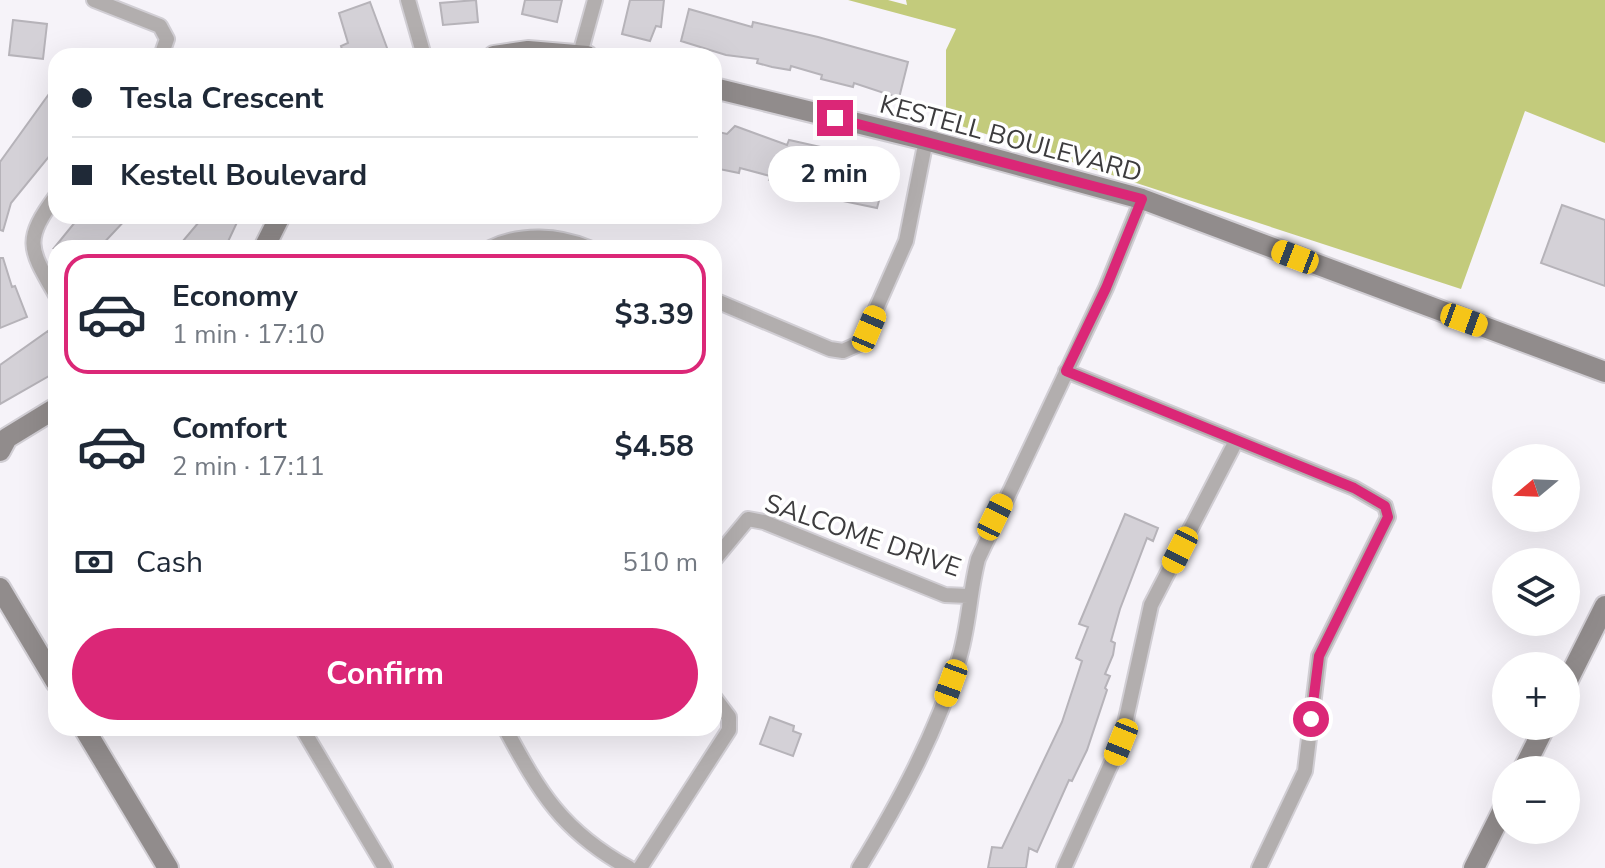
<!DOCTYPE html>
<html lang="en">
<head>
<meta charset="utf-8">
<style>
  body { margin:0; font-family:"Nunito Sans",sans-serif; background:#f2f2f3; color:#1f2937; height:100vh; display:flex; flex-direction:column; font-size:30px; white-space:nowrap }
  * { box-sizing:border-box; margin:0 }
  p { font-size:26px; color:#747a83 }
  .icon { flex:none; width:44px; height:44px; fill:none; stroke:currentColor; stroke-width:2; stroke-linecap:round; stroke-linejoin:round }
  .map { position:relative; flex:1; overflow:hidden }
  .details { position:absolute; left:48px; top:240px; width:674px; height:496px; display:flex; flex-direction:column; background:#fff; border-radius:24px; box-shadow:0 8px 32px #0002 }
  .details>* { flex:none }
  .banner { position:absolute; left:48px; top:48px; width:674px; height:176px; border-radius:24px; box-shadow:0 8px 32px #0002; display:grid; align-content:center; height:176px; padding:0 24px; background:#fff }
  .needle { width:52px; rotate:251deg }
  .controls { position:absolute; left:1492px; top:444px; display:grid; gap:16px }
  .controls a { display:grid; place-items:center; width:88px; height:88px; border-radius:50%; background:#fff; box-shadow:0 8px 32px #0002; font-size:40px }
  .end { position:absolute; width:36px; height:36px; margin:-18px; border:10px solid #db2777; background:#fff; box-shadow:0 0 0 4px #fff }
  .from { border-radius:50% }
  .bubble { position:absolute; height:56px; border-radius:28px; background:#fff; box-shadow:0 8px 32px #0002; font-size:26px; font-weight:700; line-height:56px; text-align:center }
  .car { position:absolute; width:24px; height:48px; margin:-24px -12px; border-radius:10px; box-shadow:0 0 6px 2px #0007; background:linear-gradient(#f5c518 24%,#345 0 40%,#f5c518 0 76%,#345 0 86%,#f5c518 0) }
  .banner b { display:flex; align-items:center; gap:28px; height:76px; font-size:30px }
  .banner b+b { border-top:2px solid #e0e1e3 }
  .banner i { width:20px; height:20px; background:#1f2937 }
  ul { padding:14px 0 0; list-style:none }
  li { display:flex; align-items:center; gap:24px; height:120px; margin:0 16px 12px; padding:0 8px; border:4px solid transparent; border-radius:24px }
  li div { flex:1 }
  li b { display:block; font-size:30px }
  li em { font-style:normal; font-weight:700 }
  li.active { border-color:#db2777 }
  li>.icon { width:72px; height:72px; stroke-width:1.5 }
  .pay { display:flex; align-items:center; gap:20px; height:88px; padding:0 24px; font-size:30px }
  .pay p { margin-inline-start:auto }
  .action { display:flex; gap:16px; margin-top:auto; padding:16px 24px }
  .action a { flex:1; height:92px; border-radius:48px; background:#db2777; color:#fff; font-size:32px; font-weight:700; line-height:92px; text-align:center }
  .map>svg:first-child { display:block }
  .green { fill:#c3cb7c }
  .building { fill:#d4d1d7; stroke:#b6b3b9; stroke-width:2 }
  .lines { fill:none; stroke-linecap:round; stroke-linejoin:round }
  .street-casing { stroke:#d1ced4; stroke-width:18 }
  .secondary-casing { stroke:#d1ced4; stroke-width:24 }
  .street { stroke:#b2aeae; stroke-width:14 }
  .secondary { stroke:#918c8c; stroke-width:20 }
  .route { stroke:#db2777; stroke-width:10 }
  .labels { text-anchor:middle; stroke-width:7; stroke-linejoin:round; paint-order:stroke }
  .street-label { font-size:26px; fill:#3d3c3e; stroke:#fff }
</style>
</head>
<body>
<div class="map">
<svg width="1605" height="868" viewBox="0 0 1605 868">
  <rect width="100%" height="100%" fill="#f6f3f9"/>
  <path class="green" d="M 848,0 L 888,0 L 907,5 L 906,0 L 1605,0 L 1605,143 L 1525,111 L 1461,289 L 946,121 L 946,50 L 956,29 Z"/>
  <path class="building" d="M 476,0 L 478,22 L 443,25 L 440,3 Z
    M 525,0 L 562,0 L 557,22 L 522,14 Z
    M 630,0 L 664,0 L 661,27 L 656,26 L 650,41 L 622,34 Z
    M 370,2 L 390,56 L 344,56 L 341,46 L 348,43 L 339,13 Z
    M 689,9 L 752,27 L 753,22 L 818,37 L 908,62 L 899,98 L 854,83 L 853,87 L 821,79 L 822,75 L 791,66 L 790,70 L 772,67 L 757,63 L 758,59 L 726,55 L 681,41 Z
    M 13,20 L 47,24 L 43,59 L 9,55 Z
    M 49,94 L 56,100 L 56,148 L 11,203 L 3,231 L 0,230 L 0,162 Z
    M 735,126 L 787,145 L 789,140 L 821,147 L 826,166 L 819,193 L 776,183 L 769,180 L 770,176 L 740,168 L 739,173 L 714,168 L 714,131 L 727,134 Z
    M 856,152 L 890,160 L 877,208 L 843,201 Z
    M 1562,205 L 1605,220 L 1605,286 L 1541,263 Z
    M 80,216 L 129,216 L 99,248 L 54,248 Z
    M 204,216 L 240,216 L 225,248 L 177,248 Z
    M 0,258 L 3,258 L 12,287 L 15,286 L 27,317 L 0,328 Z
    M 48,331 L 56,345 L 56,372 L 0,404 L 0,365 Z
    M 1125,514 L 1158,528 L 1153,541 L 1147,538 L 1120,609 L 1111,641 L 1115,643 L 1113,655 L 1105,674 L 1110,676 L 1105,688 L 1107,690 L 1087,750 L 1072,781 L 1069,780 L 1037,852 L 1029,848 L 1026,868 L 988,868 L 992,847 L 1002,848 L 1062,722 L 1082,661 L 1076,658 L 1088,627 L 1079,624 Z
    M 770,717 L 794,726 L 793,731 L 801,734 L 793,756 L 760,744 Z"/>
  <g class="lines">
    <g class="street-casing">
      <path id="street" d="M 94,0 L 160,26 L 167,39 L 161,56
        M 408,0 L 424,56
        M 580,54 L 595,0
        M 56,196 C 23,241 29,248 56,295
        M 490,248 C 521,233 558,235 589,248
        M 714,300 L 830,349 L 843,351 L 861,343 L 906,241 L 926,140
        M 1066,371 L 1354,488 L 1385,506 L 1388,517 L 1319,656 L 1305,771 L 1259,868
        M 714,560 L 748,519 L 764,522 L 945,595 L 968,596
        M 302,728 L 385,868
        M 505,728 C 540,793 562,831 629,868
        M 640,868 L 729,730 L 729,717 L 714,697
        M 859,868 C 898,804 936,734 958,662 C 969,629 969,593 978,559 L 1106,288 L 1142,199
        M 1064,868 L 1121,742 L 1151,605 L 1236,441"/>
    </g>
    <g class="secondary-casing">
      <path id="secondary" d="M 494,56 L 528,51 L 587,56
        M 714,88 L 926,140 L 1142,199 L 1605,372
        M 264,248 L 280,216
        M 0,451 L 7,438 L 56,408
        M 0,588 L 56,682
        M 1566,684 L 1605,606
        M 84,728 L 168,868
        M 1523,770 L 1545,726
        M 1474,868 L 1506,804"/>
    </g>
    <use href="#street" class="street"/>
    <use href="#secondary" class="secondary"/>
  </g>
  <g class="lines">
    <path class="route" d="M 835,118 L 1142,199 L 1106,288 L 1066,371 L 1354,488 L 1385,506 L 1388,517 L 1319,656 L 1311,719"/>
  </g>
  <g class="labels">
    <g class="street-label">
      <text transform="translate(1011 138) rotate(15)" y="9">KESTELL BOULEVARD</text>
      <text transform="translate(863 535) rotate(19)" y="9">SALCOME DRIVE</text>
    </g>
  </g>
</svg>
<div class="controls">
<a><svg class="needle" viewBox="-14 -14 28 28"><path d="M0-13l5 13h-10z" fill="#e53935"/><path d="M0 13l5-13h-10z" fill="#747a83"/></svg></a>
<a><svg class="icon" aria-label="layers" viewBox="0 0 24 24"><path d="M12 4l9 5-9 5-9-5zM3 14l9 5 9-5"/></svg></a>
<a>+</a>
<a>−</a>
</div>
<i class="end from" style="left:1311px;top:719px"></i>
<i class="end" style="left:835px;top:118px"></i>
<div class="bubble" style="left:768px;top:146px;width:132px">2 min</div>
<i class="car" style="left:1295px;top:257px;rotate:291deg"></i>
<i class="car" style="left:1464px;top:320px;rotate:110deg"></i>
<i class="car" style="left:869px;top:329px;rotate:23deg"></i>
<i class="car" style="left:995px;top:517px;rotate:26deg"></i>
<i class="car" style="left:1180px;top:550px;rotate:207deg"></i>
<i class="car" style="left:951px;top:683px;rotate:200deg"></i>
<i class="car" style="left:1121px;top:742px;rotate:202deg"></i>
<div class="banner">
<b><i class="from"></i>Tesla Crescent</b>
<b><i></i>Kestell Boulevard</b>
</div>
<section class="details">
<ul>
<li class="active"><svg class="icon" aria-label="car" viewBox="0 0 24 24"><path d="M5 17H2v-5l4-1 3-4h7l3 4 3 1v5h-3M9 17h6M6 11h13"/><circle cx="7" cy="17" r="2"/><circle cx="17" cy="17" r="2"/></svg><div><b>Economy</b><p>1 min · 17:10</p></div><em>$3.39</em></li>
<li><svg class="icon" aria-label="car" viewBox="0 0 24 24"><path d="M5 17H2v-5l4-1 3-4h7l3 4 3 1v5h-3M9 17h6M6 11h13"/><circle cx="7" cy="17" r="2"/><circle cx="17" cy="17" r="2"/></svg><div><b>Comfort</b><p>2 min · 17:11</p></div><em>$4.58</em></li>
</ul>
<div class="pay"><svg class="icon" aria-label="cash" viewBox="0 0 24 24"><path d="M3 7h18v10H3z"/><circle cx="12" cy="12" r="2"/></svg>Cash<p>510 m</p></div>
<div class="action"><a>Confirm</a></div>
</section>
</div>
</body>
</html>
